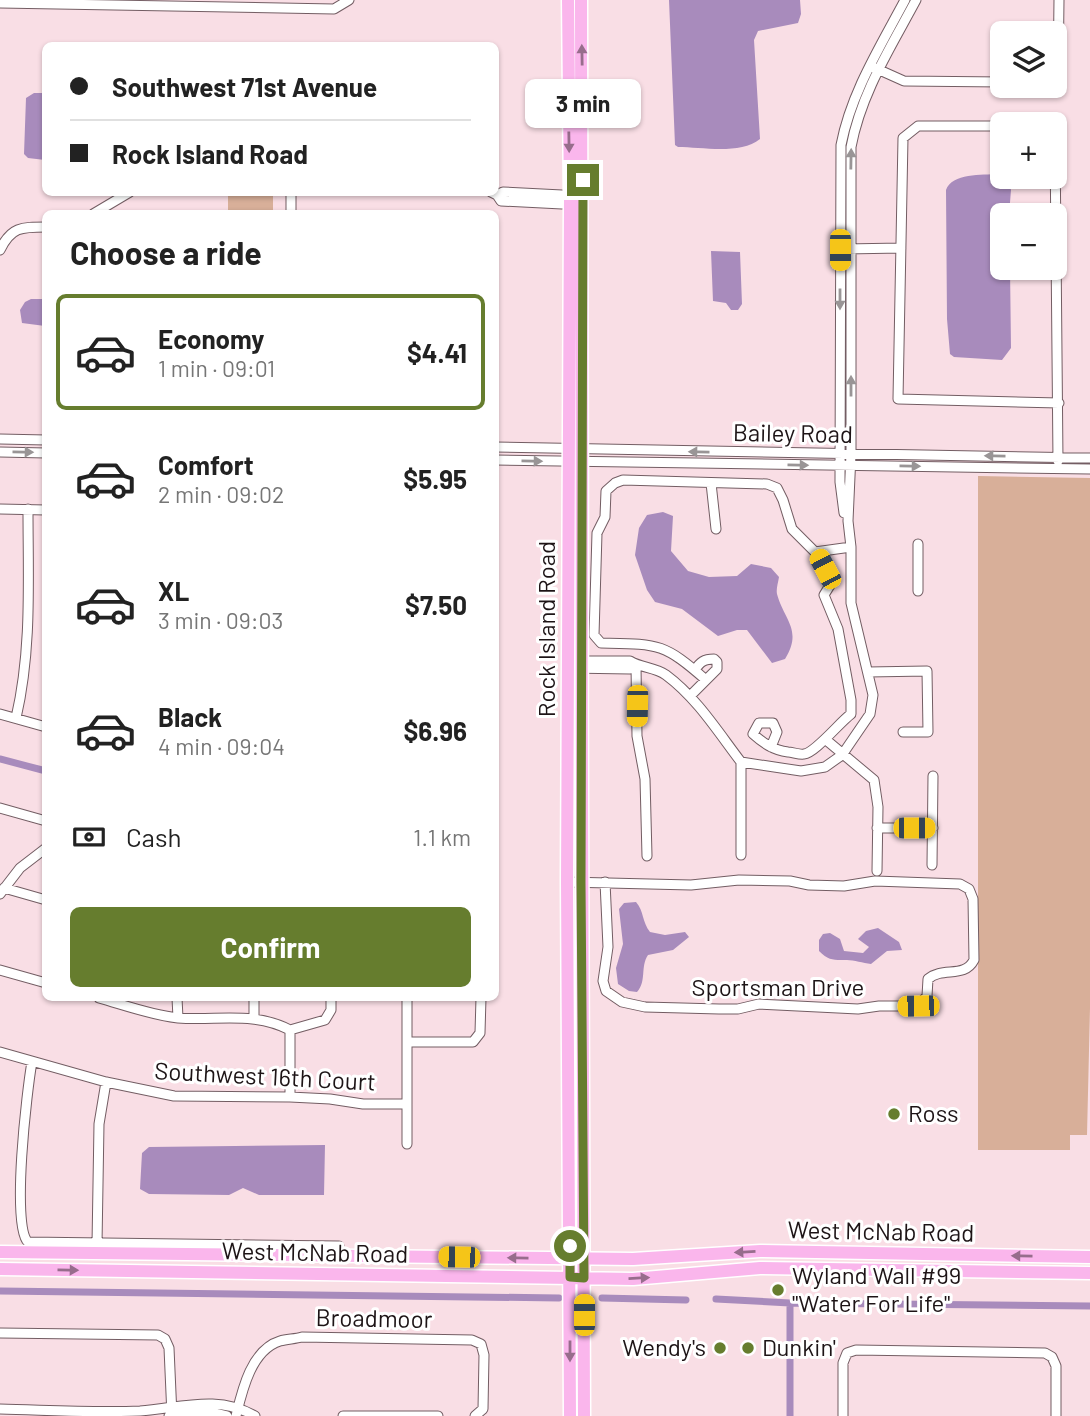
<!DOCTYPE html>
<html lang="en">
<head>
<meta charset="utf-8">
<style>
  body { margin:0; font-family:Barlow,sans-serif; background:#f2f2f2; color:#222; height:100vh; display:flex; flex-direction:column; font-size:26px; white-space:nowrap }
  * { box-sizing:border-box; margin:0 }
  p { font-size:23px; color:#767676 }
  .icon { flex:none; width:38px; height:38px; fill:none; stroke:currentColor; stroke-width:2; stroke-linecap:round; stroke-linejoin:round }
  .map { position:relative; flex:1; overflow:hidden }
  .panel { position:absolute; left:42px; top:210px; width:457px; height:791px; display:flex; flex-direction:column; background:#fff; border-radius:10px; box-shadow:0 2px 5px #0004 }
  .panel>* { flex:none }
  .top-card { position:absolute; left:42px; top:42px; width:457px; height:154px; border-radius:10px; box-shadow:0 2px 5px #0004; display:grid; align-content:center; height:154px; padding:0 28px; background:#fff }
  .fabs { position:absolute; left:990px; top:21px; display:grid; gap:14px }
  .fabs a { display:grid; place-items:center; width:77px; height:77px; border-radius:10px; background:#fff; box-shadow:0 2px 5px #0004; font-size:35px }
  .end { position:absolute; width:32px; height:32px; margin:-16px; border:9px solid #667d2e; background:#fff; box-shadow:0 0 0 4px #fff }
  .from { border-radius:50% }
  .bubble { position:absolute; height:49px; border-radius:10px; background:#fff; box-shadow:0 2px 5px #0004; font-size:23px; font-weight:700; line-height:49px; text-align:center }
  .car { position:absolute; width:21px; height:42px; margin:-21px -10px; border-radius:9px; box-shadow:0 0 5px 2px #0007; background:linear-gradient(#f5c518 24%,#345 0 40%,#f5c518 0 76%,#345 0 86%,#f5c518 0) }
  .top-card b { display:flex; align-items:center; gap:24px; height:66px; font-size:26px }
  .top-card b+b { border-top:2px solid #e0e0e0 }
  .top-card i { width:18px; height:18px; background:#222 }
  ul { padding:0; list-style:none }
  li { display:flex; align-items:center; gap:21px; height:116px; margin:0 14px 10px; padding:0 14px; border:4px solid transparent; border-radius:10px }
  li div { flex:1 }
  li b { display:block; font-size:26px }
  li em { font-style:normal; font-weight:700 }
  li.selected { border-color:#667d2e }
  li>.icon { width:63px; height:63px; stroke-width:1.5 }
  h2 { padding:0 28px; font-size:32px; line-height:84px }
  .pay { display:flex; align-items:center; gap:18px; height:77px; padding:0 28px; font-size:26px }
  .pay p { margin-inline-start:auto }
  .cta { display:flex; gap:14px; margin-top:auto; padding:14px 28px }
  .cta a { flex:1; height:80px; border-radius:10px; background:#667d2e; color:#fff; font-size:28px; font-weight:700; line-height:80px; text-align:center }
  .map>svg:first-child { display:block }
  .green { fill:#d8af99 }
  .water { fill:#a88bbc }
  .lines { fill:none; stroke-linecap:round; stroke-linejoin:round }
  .canal { stroke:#a88bbc; stroke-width:7 }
  .minor-casing { stroke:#735d63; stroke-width:11 }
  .major-casing { stroke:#fff; stroke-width:15 }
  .minor { stroke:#fff; stroke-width:9 }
  .major { stroke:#fab6ec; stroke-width:12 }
  .oneway { fill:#976d8c }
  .oneway2 { fill:#999596 }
  .route { stroke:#667d2e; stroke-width:9 }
  .poi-dot { fill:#667d2e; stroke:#fff; stroke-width:2.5 }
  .labels { text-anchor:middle; stroke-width:6; stroke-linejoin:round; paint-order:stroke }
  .street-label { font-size:24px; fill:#1d1416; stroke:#fff }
  .poi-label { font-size:24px; fill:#1d1416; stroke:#fff; text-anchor:start }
</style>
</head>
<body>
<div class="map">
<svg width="1090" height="1416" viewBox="0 0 1090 1416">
  <rect width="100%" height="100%" fill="#f9dee5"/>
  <path class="green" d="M 228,196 L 273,196 L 273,213 L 228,213 Z
    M 978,476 L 1090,478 L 1090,1008 L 1087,1135 L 1070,1135 L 1070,1150 L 978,1150 Z"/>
  <path class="water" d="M 669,0 L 800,0 L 801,14 L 798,23 L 758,31 L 754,40 L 760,139 C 740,155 702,147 678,147 L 675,145 Z
    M 34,93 L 45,93 L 45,160 L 28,158 L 24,154 L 26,98 Z
    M 998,174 L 1007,177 L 1011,190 L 1009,215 L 1003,215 L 1003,268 L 1010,268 L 1011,348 L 1002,360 L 954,357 L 950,354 L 947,319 L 946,190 C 952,173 982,175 998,174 Z
    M 711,251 L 740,252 L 742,304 L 738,310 L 731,310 L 726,303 L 713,301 Z
    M 31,299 L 45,299 L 45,326 L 22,323 L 20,310 L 25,302 Z
    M 663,512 L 673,516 L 671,551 L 688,571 L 709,577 L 737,576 L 751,564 L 771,568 L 779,577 C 778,583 776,589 777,594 C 784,620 803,630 785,659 L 772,663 L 747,630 L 737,630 L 718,636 L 682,609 L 655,602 L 647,590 L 635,555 L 639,528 L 647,515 Z
    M 636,902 C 644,911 642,922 650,932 L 665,935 L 685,932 L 689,937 L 673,950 L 648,955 C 640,967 647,981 637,992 L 629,991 L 618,984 L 616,968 L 623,944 L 619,909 L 624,903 Z
    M 878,928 L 899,942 L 902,950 L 887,951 L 871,964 C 863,963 854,960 847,960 C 834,960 829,961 819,951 L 819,940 L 823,934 L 830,933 L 840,939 L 844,951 L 863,953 L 869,947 L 858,939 L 866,931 Z
    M 325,1145 L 324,1195 L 259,1195 L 243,1188 L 229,1195 L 149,1194 L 140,1189 L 142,1153 L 149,1147 Z"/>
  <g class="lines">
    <path class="canal" d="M 0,759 L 46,771
      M 0,1291 L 559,1298
      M 602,1298 L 686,1300
      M 716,1299 L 790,1303 L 1090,1306
      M 790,1303 L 790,1416"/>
    <g class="minor-casing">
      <path id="minor" d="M 0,3 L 334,9 L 349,0
        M 875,68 L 904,81 L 1003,82
        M 1055,81 L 1058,81 L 1059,0
        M 1003,126 L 918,126 L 903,138 L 898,399 L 1059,403
        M 1055,141 L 1058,461
        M 291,192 L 291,214
        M 491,192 L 497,195 L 501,201 L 562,204 L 572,200
        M 497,195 L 503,192 L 562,195 L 570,200
        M 93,214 L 130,192
        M 845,249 L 901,248
        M 0,250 C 11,227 21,227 46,227
        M 0,439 L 46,440
        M 495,447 L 1090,458
        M 0,452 L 46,453
        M 495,460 L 1090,469
        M 711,483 L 716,529
        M 0,509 L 46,510
        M 844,513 L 840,482 L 841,145 C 851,93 880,47 905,0
        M 815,552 L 851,547
        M 918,591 L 918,544
        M 579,661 L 630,661 C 641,668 655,667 666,675 C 697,698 718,732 741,762 L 801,771 L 825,767 L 842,755 L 870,714 L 873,695 L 851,603 L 851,547 L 848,521 L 851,454 L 851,147 C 861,93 891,47 916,0
        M 636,665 L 637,736 L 645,779 L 647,856
        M 568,668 L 630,669 L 636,665
        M 695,670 C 700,662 704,659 714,659 L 717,662 L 717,669 L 706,680 C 663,642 657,644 601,643 L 594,635 L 597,533 L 605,517 L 606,491 L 615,483 L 623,480 L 767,484 L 777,488 L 783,500 L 792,529 L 819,556 L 832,582 L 824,595 L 838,629 L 851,700 L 851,714 C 840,722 815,753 804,754 C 800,755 792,752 788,752 C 773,750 763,743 753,734 L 759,723 L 773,723 L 777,732 L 771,747
        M 868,672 L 927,671 L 928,732 L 903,732
        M 690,696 L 706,680
        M 0,714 L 46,727
        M 16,718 C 32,649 28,580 28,509
        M 825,739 L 874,780 L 878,807 L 877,871
        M 0,808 L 46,821
        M 877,828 L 933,828
        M 741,855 L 741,762
        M 932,865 L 933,776
        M 567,882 L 691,885 L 739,880 L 790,881 L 809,885 L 844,886 L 875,881 L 960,884 L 969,889 L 973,899 L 974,960 C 964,979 943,966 928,979 L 927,996 L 918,1006 L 879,1006 L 858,1009 L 759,1004 L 738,1009 L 719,1009 L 645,1007 L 622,1002 L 606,991 L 603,981 L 608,947 L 605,882
        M 4,888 L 46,900
        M 0,894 L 20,868 L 46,848
        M 0,970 L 46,983
        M 99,998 C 124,1005 151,1015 178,1018 C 217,1021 254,1011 290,1030
        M 177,998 L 178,1018
        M 407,998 L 407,1144
        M 254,1018 L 254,998
        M 290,1030 L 325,1020 L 331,1010 L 331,998
        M 407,1042 L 473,1042 L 480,1033 L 481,998
        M 0,1052 L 106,1082 L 174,1096 L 290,1097 L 330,1099 L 363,1104 L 407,1104
        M 32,1062 C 27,1089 11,1226 28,1242 L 339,1246
        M 290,1097 L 290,1030
        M 97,1244 L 99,1124 L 106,1082
        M 0,1333 L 158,1335 L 165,1339 L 169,1348 L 172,1416
        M 0,1409 C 46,1410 94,1413 140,1411 C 181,1408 217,1394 255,1416
        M 169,1416 L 210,1412 L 227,1416
        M 236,1416 C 242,1391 251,1350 280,1341 C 287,1339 295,1339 302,1337 L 472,1340 L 481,1344 L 484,1355 L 483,1409 L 475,1416
        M 343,1416 L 438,1416
        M 843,1416 L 843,1363 L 847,1353 L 856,1350 L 1045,1353 L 1052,1357 L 1056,1366 L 1056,1416"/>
    </g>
    <g class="major-casing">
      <path id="major" d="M 568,0 L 570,200 L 567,882 L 570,1416
        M 581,0 C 583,472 580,944 584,1416
        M 0,1252 L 633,1259 L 760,1251 L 1090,1257
        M 0,1269 L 633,1279 L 760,1268 L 1090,1273"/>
    </g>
    <use href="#minor" class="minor"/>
    <use href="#major" class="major"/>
  </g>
  <defs><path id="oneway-solid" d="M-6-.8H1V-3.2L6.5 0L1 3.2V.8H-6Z" transform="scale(1.75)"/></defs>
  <g class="oneway">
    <use href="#oneway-solid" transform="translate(582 55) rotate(-91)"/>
    <use href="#oneway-solid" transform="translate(569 142) rotate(89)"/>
    <use href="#oneway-solid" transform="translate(745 1252) rotate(177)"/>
    <use href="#oneway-solid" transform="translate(1022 1256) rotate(-179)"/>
    <use href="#oneway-solid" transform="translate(518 1258) rotate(-179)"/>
    <use href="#oneway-solid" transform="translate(68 1270) rotate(1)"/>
    <use href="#oneway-solid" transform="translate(639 1278) rotate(-3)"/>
    <use href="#oneway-solid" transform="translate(570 1351) rotate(90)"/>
  </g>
  <g class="oneway2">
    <use href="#oneway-solid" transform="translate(851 159) rotate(-89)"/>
    <use href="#oneway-solid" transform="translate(840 299) rotate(90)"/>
    <use href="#oneway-solid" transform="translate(851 386) rotate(-90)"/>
    <use href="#oneway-solid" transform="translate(23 452) rotate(1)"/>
    <use href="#oneway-solid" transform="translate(699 452) rotate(-179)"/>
    <use href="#oneway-solid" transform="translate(995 456) rotate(-179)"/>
    <use href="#oneway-solid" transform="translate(532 461) rotate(1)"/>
    <use href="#oneway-solid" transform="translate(798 465) rotate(1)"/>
    <use href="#oneway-solid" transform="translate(910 466) rotate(1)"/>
  </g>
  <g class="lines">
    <path class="route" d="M 570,1246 L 570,1277 L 584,1278 L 581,882 L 583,180"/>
  </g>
  <g class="poi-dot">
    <circle cx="894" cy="1114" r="7"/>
    <circle cx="778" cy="1290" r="7"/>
    <circle cx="720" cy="1348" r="7"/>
    <circle cx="748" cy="1348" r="7"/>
  </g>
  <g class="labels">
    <g class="street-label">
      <text transform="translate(793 434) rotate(1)" y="8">Bailey Road</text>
      <text transform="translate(547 629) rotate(-90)" y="8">Rock Island Road</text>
      <text x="778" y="996">Sportsman Drive</text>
      <text transform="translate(265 1077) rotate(3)" y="8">Southwest 16th Court</text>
      <text transform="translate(881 1232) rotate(1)" y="8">West McNab Road</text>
      <text transform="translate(315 1253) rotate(1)" y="8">West McNab Road</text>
      <text transform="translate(374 1319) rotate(1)" y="8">Broadmoor</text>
    </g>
    <g class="poi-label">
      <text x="908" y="1122">Ross</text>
      <text x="792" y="1284">Wyland Wall #99<tspan x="792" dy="28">"Water For Life"</tspan></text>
      <text x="706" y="1356" text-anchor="end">Wendy's</text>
      <text x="762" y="1356">Dunkin'</text>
    </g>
  </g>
</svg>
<div class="fabs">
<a><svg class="icon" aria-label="layers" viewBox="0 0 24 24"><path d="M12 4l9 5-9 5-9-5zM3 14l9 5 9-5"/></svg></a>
<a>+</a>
<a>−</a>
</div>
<i class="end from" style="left:570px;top:1246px"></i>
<i class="end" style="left:583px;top:180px"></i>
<div class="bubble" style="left:525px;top:79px;width:116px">3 min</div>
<i class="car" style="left:840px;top:250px;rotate:180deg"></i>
<i class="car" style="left:825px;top:569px;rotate:332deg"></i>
<i class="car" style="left:637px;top:706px;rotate:181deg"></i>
<i class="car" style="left:914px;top:828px;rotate:90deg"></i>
<i class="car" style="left:918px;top:1006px;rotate:269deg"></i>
<i class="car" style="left:459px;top:1257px;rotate:271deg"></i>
<i class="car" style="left:584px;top:1315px;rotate:0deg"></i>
<div class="top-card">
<b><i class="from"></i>Southwest 71st Avenue</b>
<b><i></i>Rock Island Road</b>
</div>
<section class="panel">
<h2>Choose a ride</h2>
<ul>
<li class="selected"><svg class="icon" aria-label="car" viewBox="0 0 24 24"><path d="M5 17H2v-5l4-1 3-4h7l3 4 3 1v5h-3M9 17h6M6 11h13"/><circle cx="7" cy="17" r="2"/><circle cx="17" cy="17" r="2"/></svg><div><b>Economy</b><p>1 min · 09:01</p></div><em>$4.41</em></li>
<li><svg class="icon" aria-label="car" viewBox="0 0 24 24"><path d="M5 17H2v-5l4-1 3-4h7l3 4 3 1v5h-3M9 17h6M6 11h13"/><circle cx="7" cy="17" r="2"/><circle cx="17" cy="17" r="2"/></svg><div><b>Comfort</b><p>2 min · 09:02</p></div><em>$5.95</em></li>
<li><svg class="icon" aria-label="car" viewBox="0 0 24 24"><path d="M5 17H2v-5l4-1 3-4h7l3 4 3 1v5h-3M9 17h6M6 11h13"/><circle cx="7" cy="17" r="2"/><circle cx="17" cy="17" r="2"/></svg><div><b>XL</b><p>3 min · 09:03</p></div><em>$7.50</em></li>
<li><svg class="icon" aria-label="car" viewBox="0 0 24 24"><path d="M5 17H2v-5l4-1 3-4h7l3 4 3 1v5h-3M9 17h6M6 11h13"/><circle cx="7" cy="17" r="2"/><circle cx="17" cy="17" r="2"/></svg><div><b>Black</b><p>4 min · 09:04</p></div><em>$6.96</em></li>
</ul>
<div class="pay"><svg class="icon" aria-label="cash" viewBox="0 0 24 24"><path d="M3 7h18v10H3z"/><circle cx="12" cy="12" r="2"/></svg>Cash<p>1.1 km</p></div>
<div class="cta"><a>Confirm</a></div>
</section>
</div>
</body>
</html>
